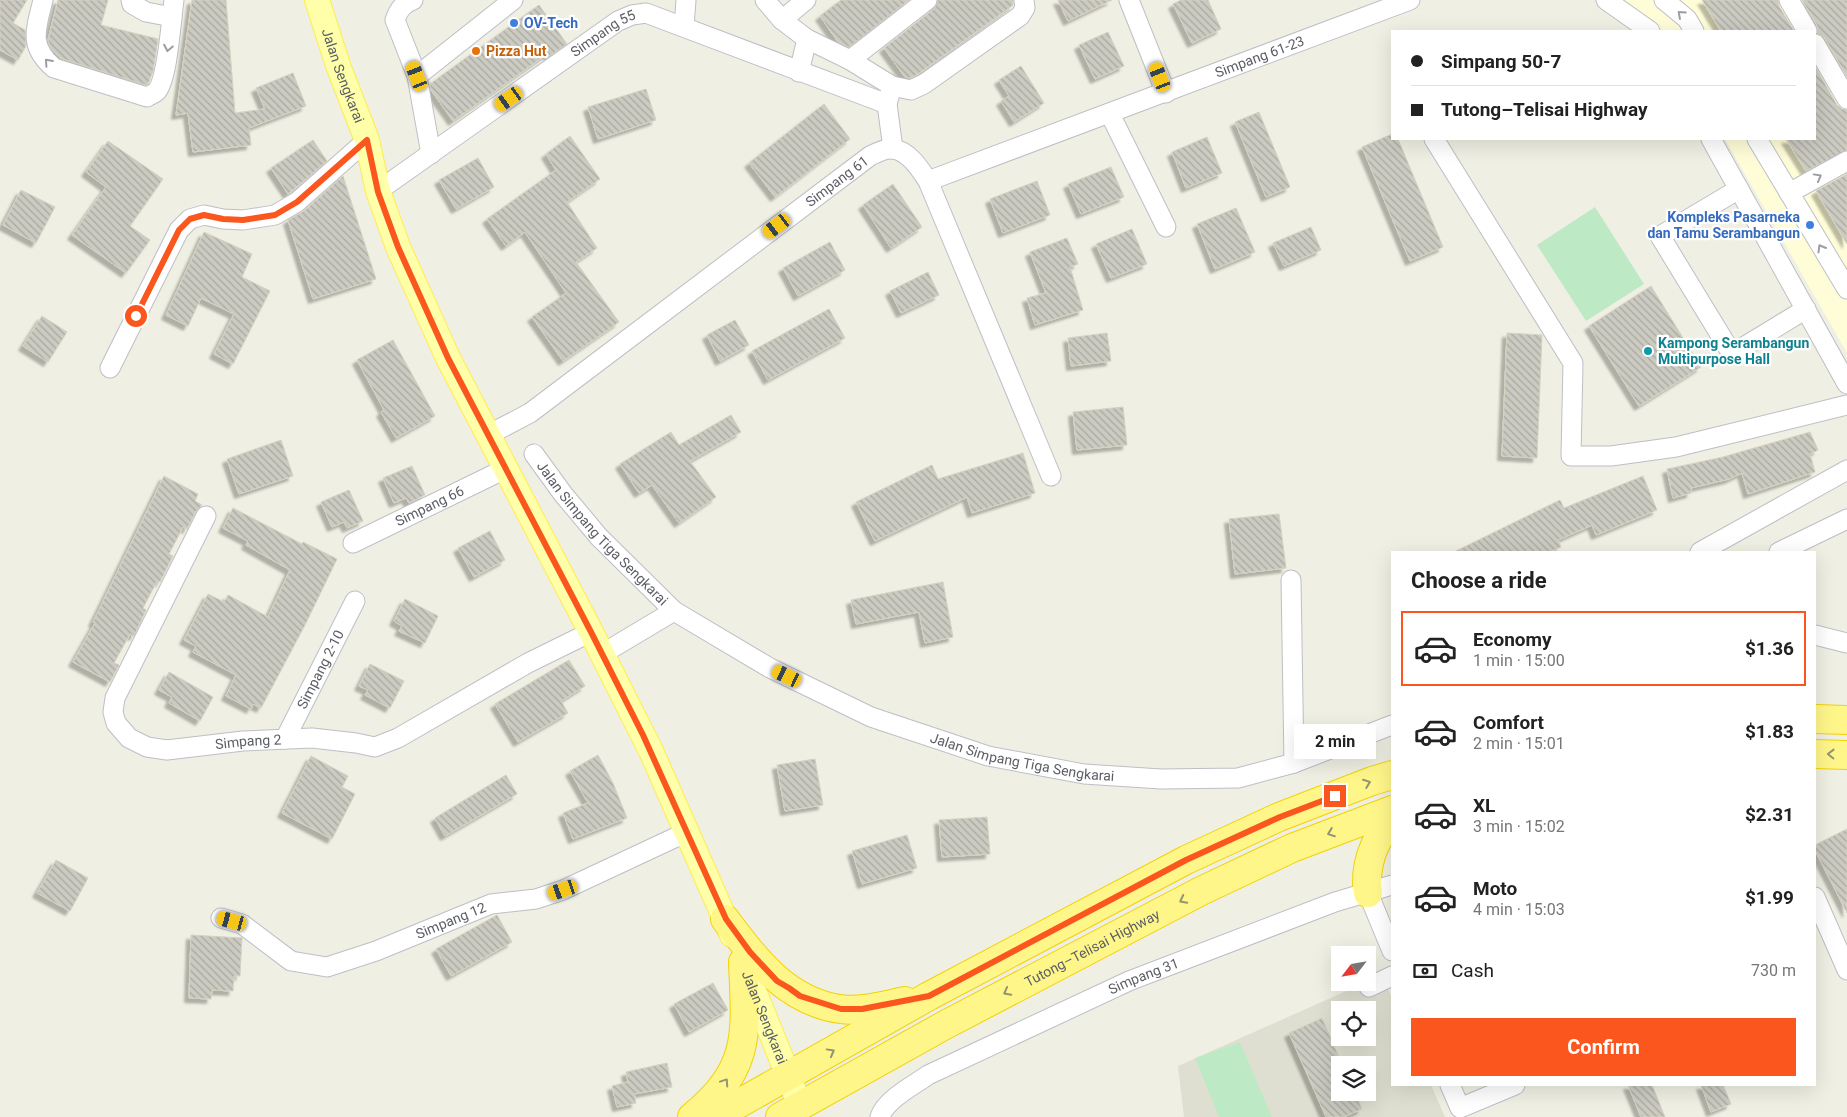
<!DOCTYPE html>
<html lang="en">
<head>
<meta charset="utf-8">
<style>
  body { margin:0; font-family:Roboto,sans-serif; background:#f2f2f2; color:#222; height:100vh; display:flex; flex-direction:column; font-size:19px; white-space:nowrap }
  * { box-sizing:border-box; margin:0 }
  p { font-size:16px; color:#767676 }
  .icon { flex:none; width:28px; height:28px; fill:none; stroke:currentColor; stroke-width:2; stroke-linecap:round; stroke-linejoin:round }
  .map { position:relative; flex:1; overflow:hidden }
  .sheet { position:absolute; left:1391px; top:551px; width:425px; height:535px; display:flex; flex-direction:column; background:#fff; border-radius:0px; box-shadow:0 5px 20px #0002 }
  .sheet>* { flex:none }
  .top-card { position:absolute; left:1391px; top:30px; width:425px; height:110px; border-radius:0px; box-shadow:0 5px 20px #0002; display:grid; align-content:center; height:110px; padding:0 20px; background:#fff }
  .needle { width:32px; rotate:239deg }
  .fabs { position:absolute; left:1331px; top:946px; display:grid; gap:10px }
  .fabs a { display:grid; place-items:center; width:45px; height:45px; border-radius:0px; background:#fff; box-shadow:0 5px 20px #0002; font-size:25px }
  .end { position:absolute; width:22px; height:22px; margin:-11px; border:6px solid #fb561d; background:#fff; box-shadow:0 0 0 2px #fff }
  .from { border-radius:50% }
  .bubble { position:absolute; height:35px; border-radius:0px; background:#fff; box-shadow:0 5px 20px #0002; font-size:16px; font-weight:700; line-height:35px; text-align:center }
  .car { position:absolute; width:15px; height:30px; margin:-15px -8px; border-radius:6px; box-shadow:0 0 4px 1px #0007; background:linear-gradient(#f5c518 24%,#345 0 40%,#f5c518 0 76%,#345 0 86%,#f5c518 0) }
  .top-card b { display:flex; align-items:center; gap:18px; height:48px; font-size:19px }
  .top-card b+b { border-top:1px solid #e0e0e0 }
  .top-card i { width:12px; height:12px; background:#222 }
  ul { padding:0; list-style:none }
  li { display:flex; align-items:center; gap:15px; height:75px; margin:0 10px 8px; padding:0 10px; border:2px solid transparent; border-radius:0px }
  li div { flex:1 }
  li b { display:block; font-size:19px }
  li em { font-style:normal; font-weight:700 }
  li.selected { border-color:#fb561d }
  li>.icon { width:45px; height:45px; stroke-width:1.5 }
  h2 { padding:0 20px; font-size:22px; line-height:60px }
  .pay { display:flex; align-items:center; gap:12px; height:55px; padding:0 20px; font-size:19px }
  .pay p { margin-inline-start:auto }
  .action { display:flex; gap:10px; margin-top:auto; padding:10px 20px }
  .action a { flex:1; height:58px; border-radius:0px; background:#fb561d; color:#fff; font-size:20px; font-weight:700; line-height:58px; text-align:center }
  .map>svg:first-child { display:block }
  .commercial { fill:#fffdd8 }
  .education { fill:#dfdfd1; fill-rule:evenodd }
  .grass { fill:#bdeac5 }
  .building { fill:url(#building-back-hatch); stroke:#d5d2c0; filter:url(#shadow) }
  .lines { fill:none; stroke-linecap:round; stroke-linejoin:round }
  .minor-casing { stroke:#bdbfc6; stroke-width:21 }
  .major-casing { stroke:#ffed4c; stroke-width:26 }
  .highway-casing { stroke:#f2d200; stroke-width:30 }
  .minor { stroke:#fff; stroke-width:19 }
  .major { stroke:#feffa8; stroke-width:24 }
  .highway { stroke:#fff68a; stroke-width:28 }
  .oneway { stroke:#9d9ea3 }
  .oneway2 { stroke:#949372 }
  .route { stroke:#fb561d; stroke-width:6 }
  .shop-dot { fill:#3f7fe0; stroke:#fff; stroke-width:2 }
  .food-dot { fill:#e8710a; stroke:#fff; stroke-width:2 }
  .culture-dot { fill:#0f9aa8; stroke:#fff; stroke-width:2 }
  .labels { text-anchor:middle; stroke-width:4.5; stroke-linejoin:round; paint-order:stroke }
  .shop-label { font-size:14px; font-weight:bold; fill:#366cbe; stroke:#fff; text-anchor:start }
  .street-label { font-size:14px; fill:#5b5e65; stroke:#fff }
  .food-label { font-size:14px; font-weight:bold; fill:#c56008; stroke:#fff; text-anchor:start }
  .culture-label { font-size:14px; font-weight:bold; fill:#0d838f; stroke:#fff; text-anchor:start }
</style>
</head>
<body>
<div class="map">
<svg width="1847" height="1117" viewBox="0 0 1847 1117">
  <defs>
    <pattern id="building-back-hatch" width="6" height="6" patternUnits="userSpaceOnUse" patternTransform="scale(1.25)"><rect width="6" height="6" fill="#cccbc2"/><path d="M-1 5l2 2M0 0l6 6M5-1l2 2" fill="none" stroke="#a9a8a1"/></pattern>
    <filter id="shadow"><feDropShadow dx="-4.5" dy="4.5" stdDeviation="1" flood-color="#0004"/></filter>
  </defs>
  <rect width="100%" height="100%" fill="#efefe3"/>
  <path class="commercial" d="M 1615,0 L 1847,0 L 1847,353 L 1725,139 L 1815,139 L 1815,31 L 1655,31 Z"/>
  <path class="education" d="M 1382,975 L 1392,998 L 1392,1085 L 1431,1085 L 1445,1117 L 1184,1117 L 1178,1066 ZM 1340,1010 L 1368,1010 L 1368,1038 L 1340,1038 ZM 1340,1065 L 1368,1065 L 1368,1092 L 1340,1092 Z"/>
  <path class="grass" d="M 1595,207 L 1644,284 L 1586,321 L 1537,245 Z
    M 1240,1042 L 1272,1117 L 1219,1117 L 1195,1058 Z"/>
  <path class="building" d="M 0,0 L 27,0 L 13,23 L 25,30 L 26,46 L 18,60 L 0,50 Z
    M 58,0 L 108,0 L 101,25 L 158,39 L 153,71 L 148,84 L 146,85 L 60,58 L 50,47 L 48,40 Z
    M 192,0 L 226,0 L 235,113 L 265,109 L 256,88 L 293,73 L 306,106 L 249,128 L 251,145 L 193,152 L 188,113 L 176,115 Z
    M 841,0 L 909,0 L 849,47 L 838,42 L 820,16 Z
    M 938,0 L 1013,0 L 1013,5 L 918,74 L 910,78 L 905,77 L 884,48 L 934,9 Z
    M 1058,0 L 1112,0 L 1068,21 Z
    M 1181,0 L 1208,0 L 1221,29 L 1192,43 L 1173,4 Z
    M 1702,0 L 1778,0 L 1779,6 L 1794,31 L 1721,31 Z
    M 1802,0 L 1847,0 L 1847,77 L 1825,38 L 1818,33 L 1817,25 Z
    M 539,5 L 567,44 L 549,56 L 547,54 L 453,121 L 431,90 L 430,84 Z
    M 1108,32 L 1124,66 L 1095,79 L 1079,45 Z
    M 1021,66 L 1044,103 L 1014,122 L 1001,101 L 1009,96 L 999,80 Z
    M 1815,66 L 1837,105 L 1842,109 L 1847,110 L 1847,150 L 1806,171 L 1786,139 L 1815,139 Z
    M 646,89 L 656,120 L 598,139 L 588,107 Z
    M 824,104 L 850,139 L 775,197 L 749,163 Z
    M 1259,112 L 1290,187 L 1266,197 L 1235,122 Z
    M 1392,134 L 1392,139 L 1398,139 L 1443,247 L 1410,261 L 1362,147 Z
    M 570,136 L 600,179 L 567,202 L 597,248 L 576,262 L 619,322 L 563,361 L 532,317 L 566,293 L 525,232 L 506,246 L 487,219 L 556,170 L 546,154 Z
    M 1207,137 L 1222,173 L 1186,188 L 1172,152 Z
    M 313,140 L 327,161 L 288,194 L 271,168 Z
    M 108,141 L 163,179 L 130,226 L 150,240 L 126,273 L 72,235 L 106,187 L 86,172 Z
    M 478,158 L 494,187 L 456,209 L 439,180 Z
    M 1111,167 L 1124,197 L 1081,214 L 1068,184 Z
    M 1847,174 L 1847,244 L 1816,191 Z
    M 343,176 L 376,279 L 313,299 L 288,220 L 304,211 Z
    M 1037,181 L 1050,215 L 1003,233 L 990,199 Z
    M 893,184 L 922,227 L 891,248 L 863,205 Z
    M 21,190 L 55,207 L 36,243 L 3,225 Z
    M 1236,208 L 1255,252 L 1215,269 L 1197,224 Z
    M 1311,227 L 1321,250 L 1284,266 L 1273,243 Z
    M 1132,229 L 1147,264 L 1111,278 L 1096,244 Z
    M 204,232 L 252,254 L 242,277 L 270,291 L 233,364 L 214,354 L 234,314 L 201,298 L 188,326 L 166,315 Z
    M 1067,238 L 1078,264 L 1070,267 L 1083,310 L 1035,325 L 1027,298 L 1046,293 L 1030,252 Z
    M 830,242 L 845,270 L 798,296 L 783,268 Z
    M 928,272 L 939,295 L 901,313 L 890,291 Z
    M 1651,286 L 1701,367 L 1639,406 L 1589,326 Z
    M 829,309 L 845,338 L 768,380 L 752,351 Z
    M 42,316 L 67,332 L 48,362 L 23,346 Z
    M 735,320 L 749,345 L 720,361 L 707,335 Z
    M 1107,333 L 1111,361 L 1071,366 L 1068,338 Z
    M 1507,333 L 1542,335 L 1537,458 L 1502,456 Z
    M 393,340 L 435,416 L 396,438 L 381,412 L 384,410 L 357,360 Z
    M 1123,407 L 1127,445 L 1077,450 L 1073,412 Z
    M 731,415 L 741,432 L 690,461 L 716,497 L 679,523 L 652,485 L 639,493 L 620,464 L 671,432 L 679,445 Z
    M 1810,432 L 1818,450 L 1810,454 L 1815,472 L 1748,494 L 1742,473 L 1729,479 L 1691,488 L 1691,493 L 1673,498 L 1667,469 L 1723,457 Z
    M 281,440 L 293,476 L 239,494 L 227,459 Z
    M 1023,453 L 1035,493 L 972,513 L 967,497 L 875,541 L 856,502 L 932,465 L 938,479 Z
    M 412,466 L 425,495 L 409,503 L 406,498 L 394,503 L 383,478 Z
    M 164,476 L 198,494 L 195,501 L 202,505 L 196,511 L 187,529 L 183,527 L 169,554 L 173,556 L 160,582 L 157,581 L 143,608 L 146,610 L 134,636 L 130,634 L 114,663 L 119,665 L 110,682 L 73,662 L 95,623 L 93,622 Z
    M 1643,476 L 1657,510 L 1596,535 L 1592,525 L 1558,540 L 1561,547 L 1549,552 L 1454,552 L 1560,500 L 1564,508 Z
    M 349,490 L 363,521 L 347,528 L 344,522 L 332,527 L 321,502 Z
    M 233,508 L 302,544 L 303,542 L 337,559 L 305,625 L 261,708 L 253,704 L 251,709 L 226,696 L 236,675 L 193,652 L 196,646 L 184,640 L 208,594 L 224,602 L 228,595 L 268,617 L 290,570 L 246,545 L 248,541 L 223,528 Z
    M 1279,514 L 1286,568 L 1235,574 L 1229,519 Z
    M 490,531 L 505,560 L 474,577 L 458,548 Z
    M 943,582 L 953,637 L 925,643 L 919,612 L 856,624 L 851,600 Z
    M 405,599 L 438,616 L 425,643 L 399,631 L 402,626 L 394,621 Z
    M 569,660 L 585,686 L 561,701 L 568,713 L 518,742 L 495,704 Z
    M 370,664 L 404,681 L 390,708 L 365,695 L 368,690 L 359,686 Z
    M 169,672 L 213,697 L 200,721 L 169,703 L 172,697 L 159,690 Z
    M 598,755 L 613,783 L 627,818 L 573,839 L 563,813 L 588,803 L 570,771 Z
    M 311,756 L 348,776 L 342,787 L 355,794 L 332,839 L 282,813 Z
    M 815,759 L 823,805 L 785,811 L 777,765 Z
    M 506,775 L 517,794 L 445,836 L 435,818 Z
    M 987,817 L 990,854 L 942,857 L 939,820 Z
    M 1847,829 L 1847,913 L 1815,850 L 1815,845 Z
    M 907,835 L 917,868 L 862,884 L 852,851 Z
    M 56,860 L 88,878 L 70,911 L 37,893 Z
    M 497,915 L 512,942 L 451,976 L 436,949 Z
    M 191,935 L 242,938 L 240,976 L 234,976 L 233,991 L 212,990 L 211,999 L 189,998 Z
    M 713,983 L 728,1010 L 689,1032 L 674,1004 Z
    M 1322,1018 L 1340,1059 L 1340,1092 L 1355,1092 L 1362,1109 L 1344,1117 L 1326,1117 L 1289,1033 Z
    M 667,1063 L 672,1087 L 634,1094 L 636,1103 L 617,1107 L 612,1086 L 628,1082 L 626,1072 Z
    M 1628,1085 L 1652,1085 L 1665,1117 L 1641,1117 Z
    M 1701,1085 L 1723,1085 L 1731,1104 L 1711,1112 Z"/>
  <g class="lines">
    <g class="minor-casing">
      <g id="minor">
        <path d="M 43,0 C 36,29 28,46 54,68 L 147,97 C 150,95 154,94 157,91 C 168,77 171,20 174,0"/>
        <path d="M 131,0 L 132,4 L 146,12 L 172,17"/>
        <path d="M 413,0 C 403,4 399,9 395,20 L 417,76"/>
        <path d="M 765,0 L 782,20 L 807,39 L 850,60 L 892,86 L 887,104 L 893,149"/>
        <path d="M 1129,0 L 1166,93"/>
        <path d="M 1606,0 L 1650,31"/>
        <path d="M 1664,0 L 1687,19 L 1694,31"/>
        <path d="M 1789,0 L 1807,31"/>
        <path d="M 782,20 L 806,0"/>
        <path d="M 684,27 L 686,0"/>
        <path d="M 1815,44 L 1847,99"/>
        <path d="M 850,60 L 927,0"/>
        <path d="M 799,72 L 807,39"/>
        <path d="M 892,86 L 911,90 L 924,84 L 1020,16 L 1025,8 L 1024,0"/>
        <path d="M 1110,114 L 1166,227"/>
        <path d="M 1434,139 L 1573,363 L 1571,456 L 1611,456 L 1676,447 L 1847,405"/>
        <path d="M 1711,139 L 1847,384"/>
        <path d="M 1757,139 L 1847,289"/>
        <path d="M 431,154 L 417,76 L 513,0"/>
        <path id="s1" d="M 928,181 L 1410,0"/>
        <path d="M 1739,189 L 1660,236 L 1732,354 L 1806,309"/>
        <path id="s2" d="M 378,191 L 618,21 L 632,15 L 646,13 L 887,104"/>
        <path d="M 1789,193 L 1847,161"/>
        <path d="M 110,368 L 179,230 L 190,219 L 204,215 L 223,219 L 243,220 L 275,215 L 297,202 L 367,140"/>
        <path id="s3" d="M 488,435 L 530,413 L 870,156 C 876,153 885,148 893,149 C 909,151 920,169 928,181 L 1051,476"/>
        <path id="s4" d="M 534,454 L 563,494 L 599,537 L 674,611"/>
        <path id="s5" d="M 206,516 L 115,698 L 113,712 L 116,723 L 129,738 L 147,747 L 167,750 L 243,741 L 312,738 L 356,743 L 375,747 L 398,738 L 528,663 L 591,632"/>
        <path id="s6" d="M 353,543 L 505,469"/>
        <path d="M 1700,552 L 1847,470"/>
        <path d="M 1779,552 L 1847,519"/>
        <path d="M 1291,580 L 1294,763"/>
        <path d="M 1815,635 L 1847,643"/>
        <path id="s7" d="M 602,654 L 674,611 L 770,668 L 871,717 L 988,756 L 1084,774 L 1161,779 L 1238,778 L 1294,763 L 1392,725"/>
        <path id="s8" d="M 285,739 L 355,601"/>
        <path d="M 1368,893 L 1392,951"/>
        <path d="M 1815,897 L 1847,970"/>
        <path id="s9" d="M 221,918 L 242,924 L 291,961 L 327,967 L 376,951 L 491,904 L 536,899 L 563,890 L 687,832"/>
        <path d="M 1369,987 L 1392,976"/>
        <path d="M 1450,1085 L 1460,1108 L 1515,1085"/>
        <path id="s10" d="M 880,1117 C 885,1100 914,1085 928,1075 L 1129,981 L 1335,902 L 1392,885"/>
      </g>
    </g>
    <g class="major-casing">
      <g id="major">
        <path id="s11" d="M 317,0 L 339,68 L 367,140 L 378,191 L 398,247 L 448,358 L 591,632 L 651,751 L 732,935"/>
        <path id="s12" d="M 746,971 L 800,1105"/>
      </g>
    </g>
    <g class="highway-casing">
      <g id="highway">
        <path d="M 1815,719 L 1847,720"/>
        <path d="M 1815,754 L 1847,755"/>
        <path d="M 1368,893 C 1364,869 1373,838 1392,822"/>
        <path d="M 725,919 C 756,960 786,1001 840,1009 C 862,1012 885,1005 905,1001"/>
        <path d="M 692,1117 C 752,1068 746,1033 743,962"/>
        <path d="M 715,1117 L 929,996 L 1186,860 L 1279,817 L 1372,781 L 1392,775"/>
        <path id="s13" d="M 780,1117 L 945,1025 L 1201,891 L 1292,848 L 1392,810"/>
      </g>
    </g>
    <use href="#minor" class="minor"/>
    <use href="#major" class="major"/>
    <use href="#highway" class="highway"/>
  </g>
  <defs><path id="oneway-chevron" d="M-2-3.5L2.5 0L-2 3.5" fill="none" stroke-width="1.6" stroke-linecap="round" stroke-linejoin="round" transform="scale(1.25)"/></defs>
  <g class="oneway">
    <use href="#oneway-chevron" transform="translate(1681 14) rotate(-138)"/>
    <use href="#oneway-chevron" transform="translate(168 48) rotate(101)"/>
    <use href="#oneway-chevron" transform="translate(48 62) rotate(-132)"/>
    <use href="#oneway-chevron" transform="translate(1818 177) rotate(-29)"/>
    <use href="#oneway-chevron" transform="translate(1821 248) rotate(-120)"/>
  </g>
  <g class="oneway2">
    <use href="#oneway-chevron" transform="translate(1831 754) rotate(-179)"/>
    <use href="#oneway-chevron" transform="translate(1367 783) rotate(-21)"/>
    <use href="#oneway-chevron" transform="translate(1331 833) rotate(159)"/>
    <use href="#oneway-chevron" transform="translate(1183 900) rotate(153)"/>
    <use href="#oneway-chevron" transform="translate(1007 992) rotate(152)"/>
    <use href="#oneway-chevron" transform="translate(831 1052) rotate(-29)"/>
    <use href="#oneway-chevron" transform="translate(725 1082) rotate(-56)"/>
  </g>
  <g class="lines">
    <path class="route" d="M 136,316 L 179,230 L 190,219 L 204,215 L 223,219 L 243,220 L 275,215 L 297,202 L 367,140 L 378,192 L 398,247 L 448,358 L 591,632 L 643,735 L 726,919 L 750,952 L 777,981 L 789,988 L 800,996 L 841,1009 L 862,1009 L 929,996 L 1186,860 L 1280,817 L 1335,796"/>
  </g>
  <g class="shop-dot">
    <circle cx="514" cy="23" r="5"/>
    <circle cx="1810" cy="225" r="5"/>
  </g>
  <circle class="food-dot" cx="476" cy="51" r="5"/>
  <circle class="culture-dot" cx="1648" cy="351" r="5"/>
  <g class="labels">
    <g class="shop-label">
      <text x="524" y="28">OV-Tech</text>
      <text x="1800" y="222" text-anchor="end">Kompleks Pasarneka<tspan x="1800" dy="16">dan Tamu Serambangun</tspan></text>
    </g>
    <g class="street-label">
      <text dy="5" stroke="none"><textPath href="#s2" startOffset="275">Simpang 55</textPath></text>
      <text dy="5" stroke="none"><textPath href="#s1" startOffset="354">Simpang 61-23</textPath></text>
      <text dy="5" stroke="none"><textPath href="#s11" startOffset="80">Jalan Sengkarai</textPath></text>
      <text dy="5" stroke="none"><textPath href="#s3" startOffset="432">Simpang 61</textPath></text>
      <text dy="5" stroke="none"><textPath href="#s6" startOffset="85">Simpang 66</textPath></text>
      <text dy="5" stroke="none"><textPath href="#s4" startOffset="105">Jalan Simpang Tiga Sengkarai</textPath></text>
      <text dy="5" stroke="none"><textPath href="#s8" startOffset="78">Simpang 2-10</textPath></text>
      <text dy="5" stroke="none"><textPath href="#s5" startOffset="371">Simpang 2</textPath></text>
      <text dy="5" stroke="none"><textPath href="#s7" startOffset="465">Jalan Simpang Tiga Sengkarai</textPath></text>
      <text dy="5" stroke="none"><textPath href="#s9" startOffset="252">Simpang 12</textPath></text>
      <text dy="5" stroke="none"><textPath href="#s13" startOffset="355">Tutong–Telisai Highway</textPath></text>
      <text dy="5" stroke="none"><textPath href="#s10" startOffset="302">Simpang 31</textPath></text>
      <text dy="5" stroke="none"><textPath href="#s12" startOffset="50">Jalan Sengkarai</textPath></text>
    </g>
    <g class="food-label">
      <text x="486" y="56">Pizza Hut</text>
    </g>
    <g class="culture-label">
      <text x="1658" y="348">Kampong Serambangun<tspan x="1658" dy="16">Multipurpose Hall</tspan></text>
    </g>
  </g>
</svg>
<div class="fabs">
<a><svg class="needle" viewBox="-14 -14 28 28"><path d="M0-13l5 13h-10z" fill="#e53935"/><path d="M0 13l5-13h-10z" fill="#767676"/></svg></a>
<a><svg class="icon" aria-label="locate" viewBox="0 0 24 24"><circle cx="12" cy="12" r="6"/><path d="M12 2v4M12 18v4M2 12h4M18 12h4"/></svg></a>
<a><svg class="icon" aria-label="layers" viewBox="0 0 24 24"><path d="M12 4l9 5-9 5-9-5zM3 14l9 5 9-5"/></svg></a>
</div>
<i class="end from" style="left:136px;top:316px"></i>
<i class="end" style="left:1335px;top:796px"></i>
<div class="bubble" style="left:1294px;top:724px;width:82px">2 min</div>
<i class="car" style="left:417px;top:76px;rotate:339deg"></i>
<i class="car" style="left:1160px;top:77px;rotate:338deg"></i>
<i class="car" style="left:509px;top:99px;rotate:235deg"></i>
<i class="car" style="left:777px;top:226px;rotate:233deg"></i>
<i class="car" style="left:787px;top:676px;rotate:296deg"></i>
<i class="car" style="left:563px;top:890px;rotate:251deg"></i>
<i class="car" style="left:232px;top:921px;rotate:285deg"></i>
<div class="top-card">
<b><i class="from"></i>Simpang 50-7</b>
<b><i></i>Tutong–Telisai Highway</b>
</div>
<section class="sheet">
<h2>Choose a ride</h2>
<ul>
<li class="selected"><svg class="icon" aria-label="car" viewBox="0 0 24 24"><path d="M5 17H2v-5l4-1 3-4h7l3 4 3 1v5h-3M9 17h6M6 11h13"/><circle cx="7" cy="17" r="2"/><circle cx="17" cy="17" r="2"/></svg><div><b>Economy</b><p>1 min · 15:00</p></div><em>$1.36</em></li>
<li><svg class="icon" aria-label="car" viewBox="0 0 24 24"><path d="M5 17H2v-5l4-1 3-4h7l3 4 3 1v5h-3M9 17h6M6 11h13"/><circle cx="7" cy="17" r="2"/><circle cx="17" cy="17" r="2"/></svg><div><b>Comfort</b><p>2 min · 15:01</p></div><em>$1.83</em></li>
<li><svg class="icon" aria-label="car" viewBox="0 0 24 24"><path d="M5 17H2v-5l4-1 3-4h7l3 4 3 1v5h-3M9 17h6M6 11h13"/><circle cx="7" cy="17" r="2"/><circle cx="17" cy="17" r="2"/></svg><div><b>XL</b><p>3 min · 15:02</p></div><em>$2.31</em></li>
<li><svg class="icon" aria-label="car" viewBox="0 0 24 24"><path d="M5 17H2v-5l4-1 3-4h7l3 4 3 1v5h-3M9 17h6M6 11h13"/><circle cx="7" cy="17" r="2"/><circle cx="17" cy="17" r="2"/></svg><div><b>Moto</b><p>4 min · 15:03</p></div><em>$1.99</em></li>
</ul>
<div class="pay"><svg class="icon" aria-label="cash" viewBox="0 0 24 24"><path d="M3 7h18v10H3z"/><circle cx="12" cy="12" r="2"/></svg>Cash<p>730 m</p></div>
<div class="action"><a>Confirm</a></div>
</section>
</div>
</body>
</html>
